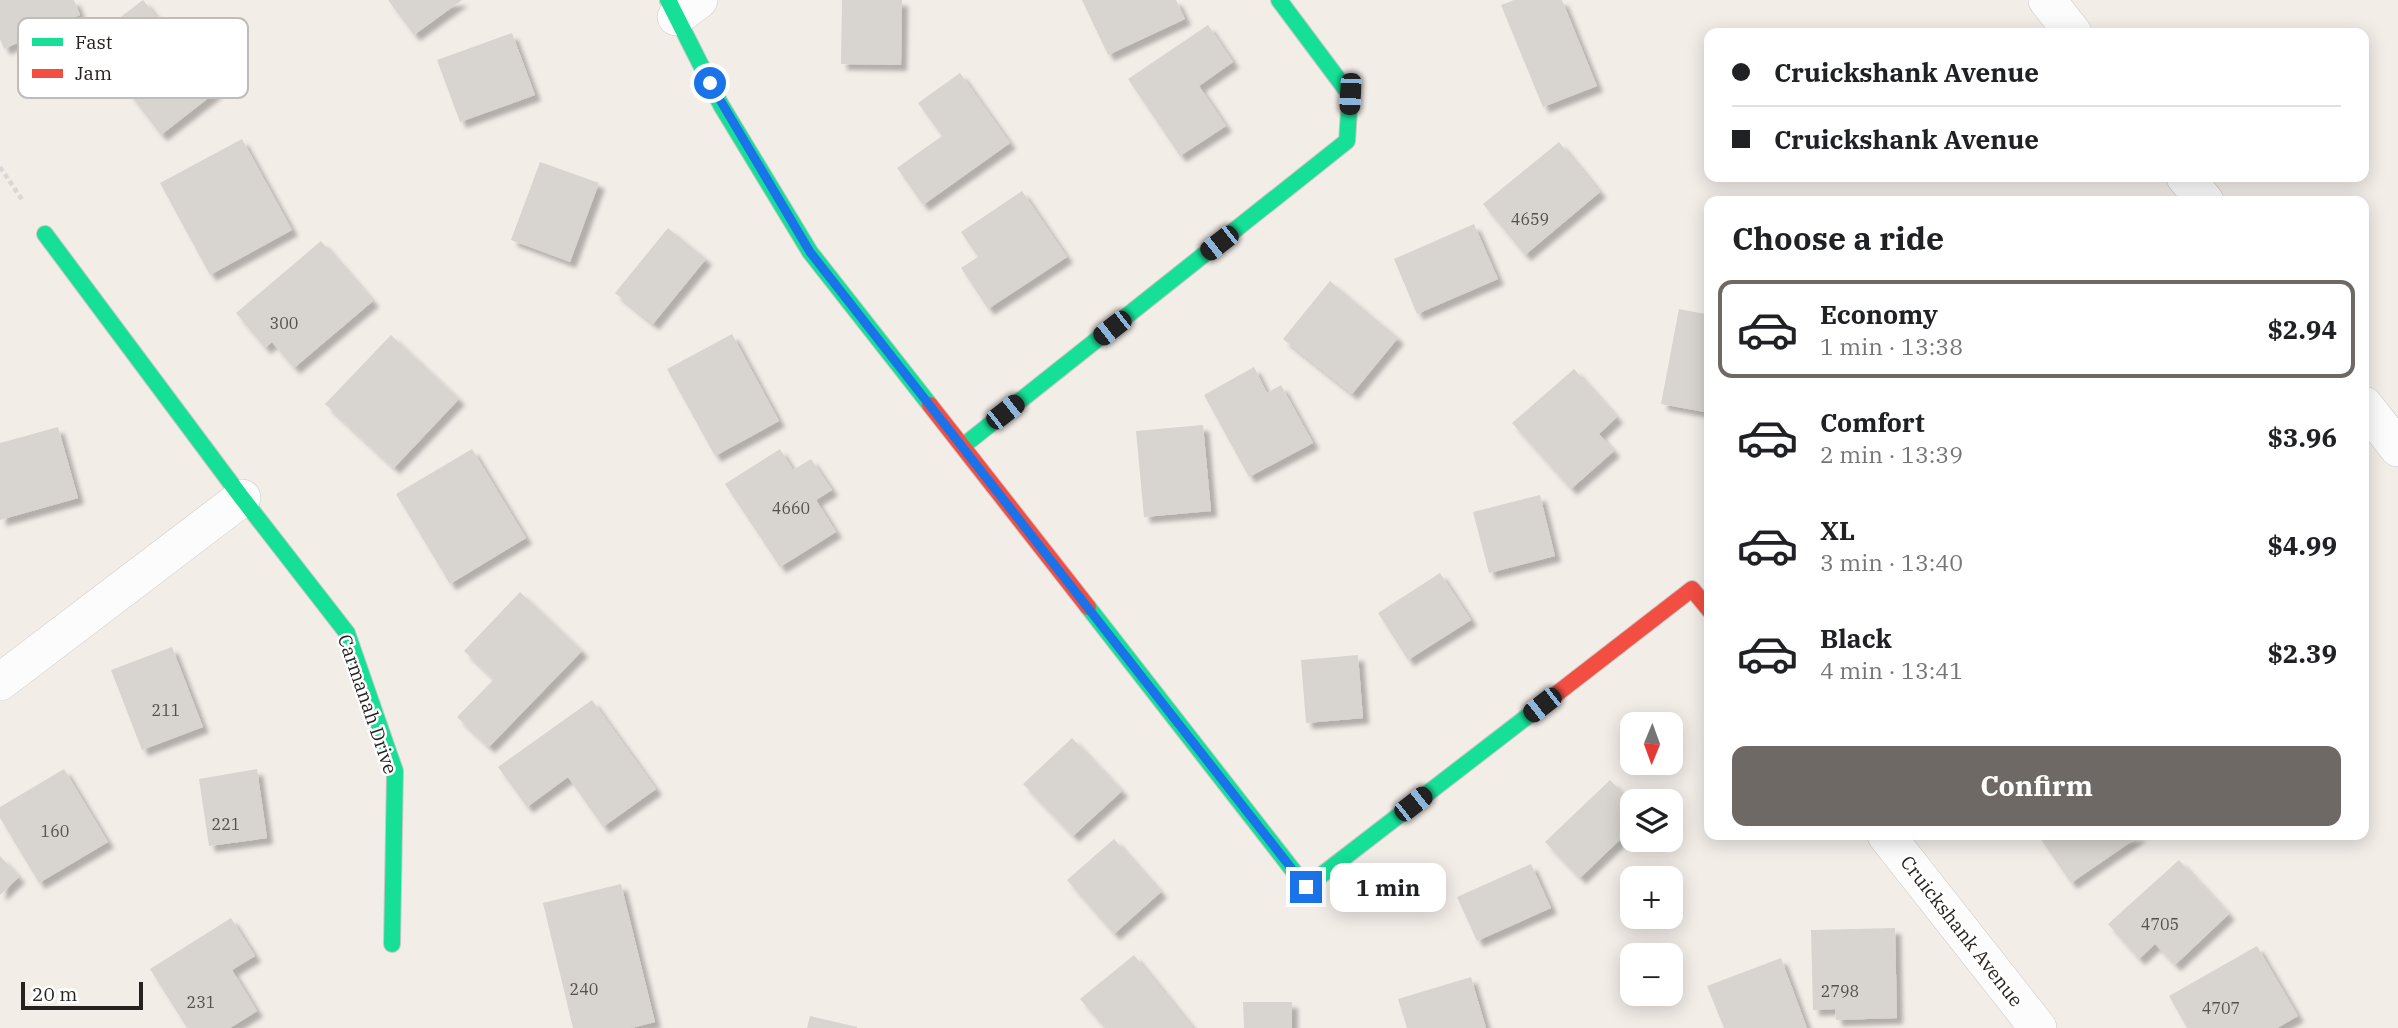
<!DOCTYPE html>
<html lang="en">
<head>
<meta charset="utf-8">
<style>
  body { margin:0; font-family:"IBM Plex Serif",serif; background:#f2f2f2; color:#202124; height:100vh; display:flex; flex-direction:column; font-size:26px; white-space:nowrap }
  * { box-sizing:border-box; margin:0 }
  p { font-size:23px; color:#757577 }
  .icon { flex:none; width:38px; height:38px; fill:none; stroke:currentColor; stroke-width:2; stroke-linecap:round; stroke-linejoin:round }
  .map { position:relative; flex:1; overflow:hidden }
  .side { position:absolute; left:1704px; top:196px; width:665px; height:644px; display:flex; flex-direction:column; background:#fff; border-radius:14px; box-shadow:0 4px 18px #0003 }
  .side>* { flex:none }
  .banner { position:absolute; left:1704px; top:28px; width:665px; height:154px; border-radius:14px; box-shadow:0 4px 18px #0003; display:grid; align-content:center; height:154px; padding:0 28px; background:#fff }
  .needle { width:46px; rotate:181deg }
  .fabs { position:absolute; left:1620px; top:712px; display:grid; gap:14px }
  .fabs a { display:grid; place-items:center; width:63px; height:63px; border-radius:14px; background:#fff; box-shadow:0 4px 18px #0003; font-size:35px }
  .scale { position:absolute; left:21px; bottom:18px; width:122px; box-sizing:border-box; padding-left:7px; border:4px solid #26221f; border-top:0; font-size:19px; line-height:24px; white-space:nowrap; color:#26221f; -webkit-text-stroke:5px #fff; paint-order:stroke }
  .end { position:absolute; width:32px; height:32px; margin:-16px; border:9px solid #1a73e8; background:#fff; box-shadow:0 0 0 4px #fff }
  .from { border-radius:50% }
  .bubble { position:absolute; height:49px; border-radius:14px; background:#fff; box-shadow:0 4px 18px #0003; font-size:23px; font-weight:700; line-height:49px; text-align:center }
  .car { position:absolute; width:21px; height:42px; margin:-21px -10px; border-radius:9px; box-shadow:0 0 5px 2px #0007; background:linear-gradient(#222 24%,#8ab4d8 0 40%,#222 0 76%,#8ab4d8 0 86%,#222 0) }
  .banner b { display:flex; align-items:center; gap:24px; height:66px; font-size:26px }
  .banner b+b { border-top:2px solid #e0e0e0 }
  .banner i { width:18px; height:18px; background:#202124 }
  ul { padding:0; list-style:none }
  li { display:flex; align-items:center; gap:21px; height:98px; margin:0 14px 10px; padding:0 14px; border:4px solid transparent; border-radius:14px }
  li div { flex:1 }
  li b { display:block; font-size:26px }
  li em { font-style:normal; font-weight:700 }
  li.current { border-color:#6e6965 }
  li>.icon { width:63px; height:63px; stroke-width:1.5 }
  h2 { padding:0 28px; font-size:32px; line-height:84px }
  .button { display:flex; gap:14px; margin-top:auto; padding:14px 28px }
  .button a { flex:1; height:80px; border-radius:14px; background:#6e6965; color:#fff; font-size:28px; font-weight:700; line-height:80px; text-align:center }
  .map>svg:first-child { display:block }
  .building { fill:#d8d4d0; filter:url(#shadow) }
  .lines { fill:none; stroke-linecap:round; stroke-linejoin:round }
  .street-casing { stroke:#cbc6c3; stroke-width:38 }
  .fast-casing { stroke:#cbc6c3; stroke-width:18 }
  .jam-casing { stroke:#cbc6c3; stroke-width:18 }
  .path { stroke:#dad8d6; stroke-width:4.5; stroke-dasharray:5 3.5; stroke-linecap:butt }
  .street { stroke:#fdfcfc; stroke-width:37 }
  .fast { stroke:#16e098; stroke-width:16 }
  .jam { stroke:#f24e42; stroke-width:16 }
  .route { stroke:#1a73e8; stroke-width:9 }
  .labels { text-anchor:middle; stroke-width:5; stroke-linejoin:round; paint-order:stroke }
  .number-label { font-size:16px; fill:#54504c }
  .street-label { font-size:19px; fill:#26221f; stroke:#fff }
  .key { fill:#fff; stroke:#bebdbc; stroke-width:2 }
  .key-label { font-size:19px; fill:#26221f }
</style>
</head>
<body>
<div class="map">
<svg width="2398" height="1028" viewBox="0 0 2398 1028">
  <defs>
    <filter id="shadow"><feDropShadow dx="6" dy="6" stdDeviation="2" flood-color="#0004"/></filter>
  </defs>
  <rect width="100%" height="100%" fill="#f3ede8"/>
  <path class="building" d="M 0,0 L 74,0 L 80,15 L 4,49 L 0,39 Z
    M 143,0 L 216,92 L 161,135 L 89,41 Z
    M 388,0 L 462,0 L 414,35 Z
    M 842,0 L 902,0 L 901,65 L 841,64 Z
    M 1082,0 L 1176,0 L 1185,19 L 1108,55 Z
    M 1514,0 L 1562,0 L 1597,86 L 1543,107 L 1501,5 Z
    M 1208,25 L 1233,62 L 1199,86 L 1226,126 L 1180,156 L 1128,79 Z
    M 512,33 L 535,95 L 460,122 L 437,60 Z
    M 960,73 L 1010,143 L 923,205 L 897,168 L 942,136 L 918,103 Z
    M 242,139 L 292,230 L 210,275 L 160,183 Z
    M 1559,142 L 1600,192 L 1525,255 L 1483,204 Z
    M 540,162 L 599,183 L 570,262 L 511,240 Z
    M 1022,191 L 1067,257 L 988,309 L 961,268 L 978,257 L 961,232 Z
    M 1474,224 L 1498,279 L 1417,314 L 1394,259 Z
    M 668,228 L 706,259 L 653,324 L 615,293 Z
    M 321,241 L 373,301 L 294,368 L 272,342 L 265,348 L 236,313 Z
    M 1330,281 L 1398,338 L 1352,394 L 1283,339 Z
    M 1679,309 L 1710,315 L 1710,413 L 1661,404 Z
    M 732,334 L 779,421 L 715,456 L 667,369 Z
    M 391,335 L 459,399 L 394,468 L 325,404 Z
    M 1254,367 L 1267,393 L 1281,385 L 1313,443 L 1249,477 L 1204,395 Z
    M 1574,369 L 1617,417 L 1599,434 L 1614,451 L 1571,489 L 1512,423 Z
    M 1203,425 L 1211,511 L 1144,517 L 1136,431 Z
    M 58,427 L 78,498 L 0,520 L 0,443 Z
    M 472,449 L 526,538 L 450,584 L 396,494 Z
    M 780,449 L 793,470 L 811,459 L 832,490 L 816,500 L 836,532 L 780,567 L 725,484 Z
    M 1540,495 L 1555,556 L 1489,573 L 1473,512 Z
    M 1440,573 L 1471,620 L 1408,660 L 1378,613 Z
    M 520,592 L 582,651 L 489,747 L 457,717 L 494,679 L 464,651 Z
    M 172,647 L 203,727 L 142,750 L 111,670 Z
    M 1358,655 L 1363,718 L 1306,723 L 1301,660 Z
    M 592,700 L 656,789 L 603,827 L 568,777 L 527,807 L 498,767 Z
    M 1072,738 L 1122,791 L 1073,836 L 1023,784 Z
    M 64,769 L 108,842 L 39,883 L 0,818 L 0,807 Z
    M 257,769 L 267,838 L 209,846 L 199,779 Z
    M 1610,780 L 1633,804 L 1633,827 L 1580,878 L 1545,842 Z
    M 2038,835 L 2141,835 L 2071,883 Z
    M 1114,839 L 1161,892 L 1114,934 L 1067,880 Z
    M 0,856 L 19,877 L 0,895 Z
    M 2179,860 L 2229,914 L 2175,965 L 2155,944 L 2139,959 L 2108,924 Z
    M 1531,864 L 1551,908 L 1477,941 L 1457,897 Z
    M 621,884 L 655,1022 L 631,1028 L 573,1028 L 543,903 Z
    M 231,918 L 255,956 L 232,970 L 257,1011 L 230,1028 L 187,1028 L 150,969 Z
    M 1895,928 L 1897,1018 L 1836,1020 L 1835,1009 L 1813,1010 L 1811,930 Z
    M 2257,946 L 2298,1016 L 2277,1028 L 2187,1028 L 2169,996 Z
    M 1134,955 L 1193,1028 L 1105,1028 L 1080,999 Z
    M 1781,958 L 1807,1028 L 1724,1028 L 1707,986 Z
    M 1471,977 L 1486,1028 L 1407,1028 L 1398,999 Z
    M 1243,1002 L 1292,1002 L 1292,1028 L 1244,1028 Z
    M 810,1016 L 857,1027 L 857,1028 L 807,1028 Z"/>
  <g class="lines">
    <g class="street-casing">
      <path id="street" d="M 2047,0 L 2073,33
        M 676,17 L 699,0
        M 2185,177 L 2205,201
        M 2364,405 L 2398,448
        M 0,682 L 242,498
        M 1886,835 L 2038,1028"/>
    </g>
    <g class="fast-casing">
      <path id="fast" d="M 668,0 L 721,105 L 810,252 L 930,405
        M 45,234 L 242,498 L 347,633 L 395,771 L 392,944
        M 963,446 L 1347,141 L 1350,95 L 1279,0
        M 1088,607 L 1306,887 L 1537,709"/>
    </g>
    <g class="jam-casing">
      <path id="jam" d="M 930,405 L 1088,607
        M 1537,709 L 1692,589 L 1710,611"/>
    </g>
    <path class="path" d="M 0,167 L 23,201"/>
    <use href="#street" class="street"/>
    <use href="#fast" class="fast"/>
    <use href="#jam" class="jam"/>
  </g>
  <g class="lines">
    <path class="route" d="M 710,83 L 810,252 L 1306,887"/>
  </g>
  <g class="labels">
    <g class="number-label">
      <text x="1530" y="225">4659</text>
      <text x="284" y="329">300</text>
      <text x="791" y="514">4660</text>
      <text x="166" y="716">211</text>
      <text x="226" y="830">221</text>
      <text x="55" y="837">160</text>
      <text x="2160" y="930">4705</text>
      <text x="584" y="995">240</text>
      <text x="1840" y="997">2798</text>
      <text x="201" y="1008">231</text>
      <text x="2221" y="1014">4707</text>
    </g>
    <g class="street-label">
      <text transform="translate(368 704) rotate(71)" y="7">Carmanah Drive</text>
      <text transform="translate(1962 931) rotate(52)" y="7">Cruickshank Avenue</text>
    </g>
  </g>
  <rect x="18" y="18" width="230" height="80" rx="10" class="key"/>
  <rect x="32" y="38" width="31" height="8" fill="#16e098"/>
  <rect x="32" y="69" width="31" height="9" fill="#f24e42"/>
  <g class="key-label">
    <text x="75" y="49">Fast</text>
    <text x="75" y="80">Jam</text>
  </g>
</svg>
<div class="fabs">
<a><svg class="needle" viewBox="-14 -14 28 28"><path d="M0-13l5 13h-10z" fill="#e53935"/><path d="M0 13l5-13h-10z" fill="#757577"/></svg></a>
<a><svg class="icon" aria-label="layers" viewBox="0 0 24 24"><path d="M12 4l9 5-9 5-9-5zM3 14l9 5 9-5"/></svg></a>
<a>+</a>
<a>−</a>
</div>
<div class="scale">20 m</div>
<i class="end from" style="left:710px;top:83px"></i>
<i class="end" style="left:1306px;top:887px"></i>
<div class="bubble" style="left:1330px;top:863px;width:116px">1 min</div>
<i class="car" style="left:1350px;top:94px;rotate:183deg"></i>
<i class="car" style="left:1219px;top:243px;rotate:232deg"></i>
<i class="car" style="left:1112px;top:328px;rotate:232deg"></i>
<i class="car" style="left:1005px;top:412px;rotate:52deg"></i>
<i class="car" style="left:1542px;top:705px;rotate:232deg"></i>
<i class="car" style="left:1413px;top:804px;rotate:52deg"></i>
<div class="banner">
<b><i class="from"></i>Cruickshank Avenue</b>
<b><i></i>Cruickshank Avenue</b>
</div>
<section class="side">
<h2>Choose a ride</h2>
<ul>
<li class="current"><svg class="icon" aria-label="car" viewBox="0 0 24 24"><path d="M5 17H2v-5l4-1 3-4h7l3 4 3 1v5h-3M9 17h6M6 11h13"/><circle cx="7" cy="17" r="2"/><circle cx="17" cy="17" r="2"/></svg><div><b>Economy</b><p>1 min · 13:38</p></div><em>$2.94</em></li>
<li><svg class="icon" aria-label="car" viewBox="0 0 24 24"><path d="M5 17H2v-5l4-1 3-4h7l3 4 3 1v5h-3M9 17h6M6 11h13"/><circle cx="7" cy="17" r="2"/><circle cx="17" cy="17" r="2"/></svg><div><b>Comfort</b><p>2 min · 13:39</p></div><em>$3.96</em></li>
<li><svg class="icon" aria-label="car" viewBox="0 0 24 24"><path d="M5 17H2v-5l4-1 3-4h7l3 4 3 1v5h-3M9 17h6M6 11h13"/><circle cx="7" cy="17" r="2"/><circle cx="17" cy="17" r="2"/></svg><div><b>XL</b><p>3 min · 13:40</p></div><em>$4.99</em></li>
<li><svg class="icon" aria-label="car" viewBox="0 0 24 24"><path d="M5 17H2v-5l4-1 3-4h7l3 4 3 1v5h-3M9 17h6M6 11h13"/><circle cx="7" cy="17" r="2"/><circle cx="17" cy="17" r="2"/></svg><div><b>Black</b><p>4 min · 13:41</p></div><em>$2.39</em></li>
</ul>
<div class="button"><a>Confirm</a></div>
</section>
</div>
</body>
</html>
